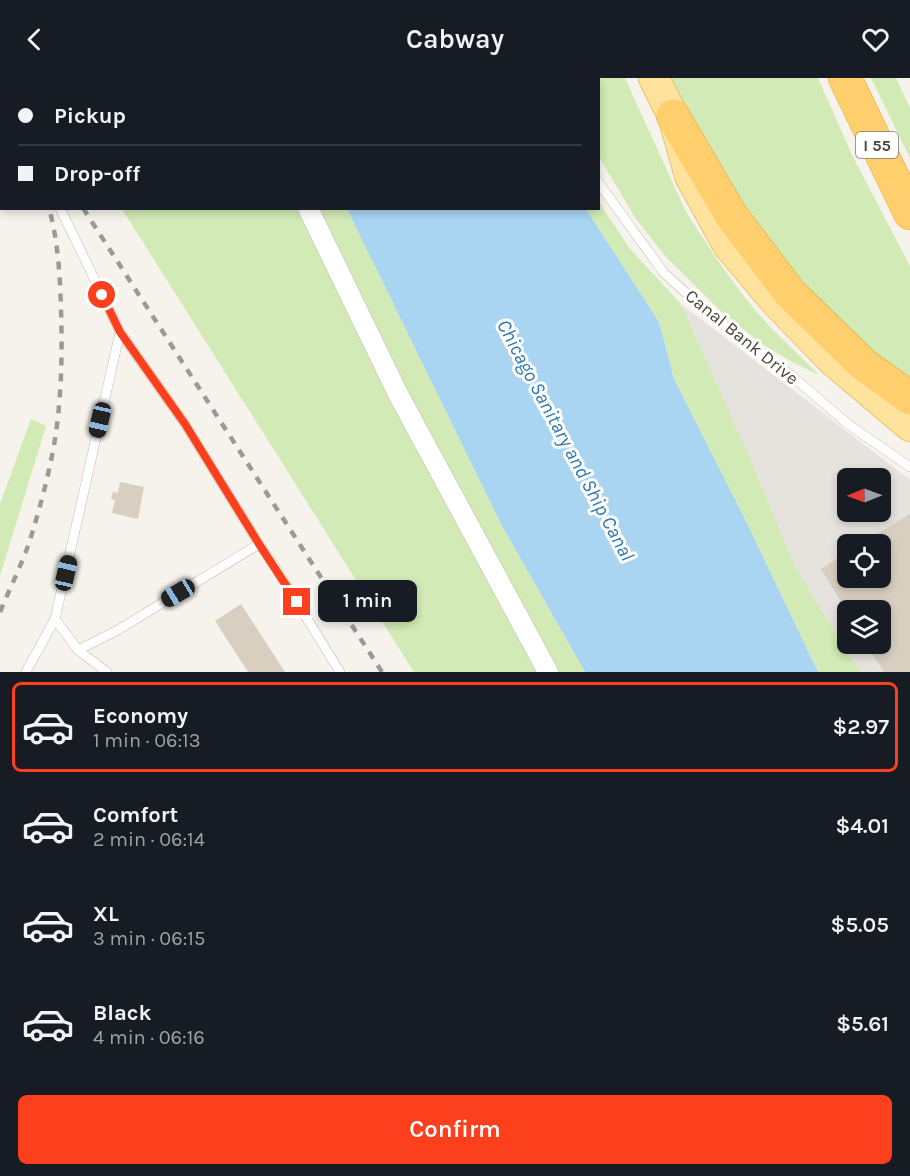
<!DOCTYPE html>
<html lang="en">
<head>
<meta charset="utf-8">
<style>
  body { margin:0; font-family:Karla,sans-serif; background:#242831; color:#f1f3f6; height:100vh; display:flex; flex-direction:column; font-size:22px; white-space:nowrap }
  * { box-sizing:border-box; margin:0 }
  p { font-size:20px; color:#9ea1a6 }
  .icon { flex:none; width:33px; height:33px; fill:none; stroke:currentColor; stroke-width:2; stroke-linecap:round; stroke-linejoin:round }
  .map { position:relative; height:594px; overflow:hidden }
  .panel { display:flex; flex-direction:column; background:#171b24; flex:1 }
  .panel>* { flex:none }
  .top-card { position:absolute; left:0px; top:0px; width:600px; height:132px; box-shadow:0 3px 9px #0003; display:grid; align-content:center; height:132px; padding:0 18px; background:#171b24 }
  .needle { width:39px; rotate:269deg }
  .fabs { position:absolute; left:837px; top:390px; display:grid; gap:12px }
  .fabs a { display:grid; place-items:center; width:54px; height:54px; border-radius:9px; background:#171b24; box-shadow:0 3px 9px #0003; font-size:30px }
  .end { position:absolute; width:27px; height:27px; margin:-14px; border:8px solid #fc3f1d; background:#fff; box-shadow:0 0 0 3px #fff }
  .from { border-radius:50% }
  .bubble { position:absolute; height:42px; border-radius:9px; background:#171b24; box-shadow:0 3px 9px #0003; font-size:20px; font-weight:600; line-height:42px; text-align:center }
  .car { position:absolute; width:18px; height:36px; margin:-18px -9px; border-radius:8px; box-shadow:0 0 4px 2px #0007; background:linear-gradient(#222 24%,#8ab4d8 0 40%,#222 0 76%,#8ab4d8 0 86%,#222 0) }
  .top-card b { display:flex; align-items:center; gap:21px; height:57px; font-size:22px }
  .top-card b+b { border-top:2px solid #363941 }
  .top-card i { width:15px; height:15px; background:#f1f3f6 }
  ul { padding:10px 0 0; list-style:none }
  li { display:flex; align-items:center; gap:18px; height:90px; margin:0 12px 9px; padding:0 6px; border:3px solid transparent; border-radius:9px }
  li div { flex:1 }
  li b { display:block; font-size:22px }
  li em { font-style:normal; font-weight:600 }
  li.on { border-color:#fc3f1d }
  li>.icon { width:54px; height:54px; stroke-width:1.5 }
  .primary-button { display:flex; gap:12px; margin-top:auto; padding:12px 18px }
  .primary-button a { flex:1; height:69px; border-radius:9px; background:#fc3f1d; color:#fff; font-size:24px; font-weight:600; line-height:69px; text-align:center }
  header { display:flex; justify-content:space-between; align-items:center; height:78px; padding:0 18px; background:#171b24; font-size:27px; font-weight:600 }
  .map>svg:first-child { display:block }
  .industrial { fill:#e6e2dd; fill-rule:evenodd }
  .green { fill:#d2eab5 }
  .water { fill:#a9d4f2 }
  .building { fill:#d8cfc1 }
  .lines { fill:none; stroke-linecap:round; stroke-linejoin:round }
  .service-casing { stroke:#c2bbae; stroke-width:10 }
  .minor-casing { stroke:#c2bbae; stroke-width:21 }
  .primary-casing { stroke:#e6c16a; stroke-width:32 }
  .motorway-casing { stroke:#e0a43c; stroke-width:34 }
  .service { stroke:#fff; stroke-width:9 }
  .minor { stroke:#fff; stroke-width:20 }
  .primary { stroke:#ffe39c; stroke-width:30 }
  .motorway { stroke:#ffcf6e; stroke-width:33 }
  .rail { stroke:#9a9a9a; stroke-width:4.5; stroke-dasharray:8 8; stroke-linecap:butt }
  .route { stroke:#fc3f1d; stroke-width:8 }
  .labels { text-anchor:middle; stroke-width:6; stroke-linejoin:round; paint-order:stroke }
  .shield { fill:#fff; stroke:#817c74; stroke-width:1.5 }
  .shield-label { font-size:16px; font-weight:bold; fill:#4b4439 }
  .street-label { font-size:18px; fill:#4b4439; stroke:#fff }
  .water-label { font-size:20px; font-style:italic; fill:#2e7ab2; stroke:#fff }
</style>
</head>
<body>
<header><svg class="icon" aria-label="back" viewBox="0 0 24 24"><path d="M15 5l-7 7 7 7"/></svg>Cabway<svg class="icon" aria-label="heart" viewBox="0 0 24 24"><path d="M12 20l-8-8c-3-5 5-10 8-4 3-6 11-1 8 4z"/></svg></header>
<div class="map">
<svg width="910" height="594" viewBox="0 0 910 594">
  <rect width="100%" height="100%" fill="#f6f3ec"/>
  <path class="industrial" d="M 681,226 L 910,402 L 910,594 L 860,594 L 795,489 L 751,382 ZM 848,400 L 880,400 L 880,434 L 848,434 ZM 848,466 L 880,466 L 880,500 L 848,500 ZM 848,532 L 880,532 L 880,566 L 848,566 Z"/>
  <path class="green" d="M 560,0 L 625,0 L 686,134 L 716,180 L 745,220 L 768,247 L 819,297 L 794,285 L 765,268 L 725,237 L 666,179 L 636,141 L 599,79 L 598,2 L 560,2 Z
    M 666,0 L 818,0 L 852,77 L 910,188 L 910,305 L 859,266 L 777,181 Z
    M 871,0 L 896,0 L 910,30 L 910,80 Z
    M 599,124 L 630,171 L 681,226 L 751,382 L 795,489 L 860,594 L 818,594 L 745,441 L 674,301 L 659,244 L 586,131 L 598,130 Z
    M 122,131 L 347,131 L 501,446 L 585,594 L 414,594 Z
    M 31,341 L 46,348 L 0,498 L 0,426 Z"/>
  <path class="water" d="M 285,0 L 503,0 L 503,1 L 285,2 Z
    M 347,131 L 586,131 L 659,244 L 674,301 L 745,441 L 818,594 L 585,594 L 501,446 Z"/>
  <path class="building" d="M 120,404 L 144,409 L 138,441 L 112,435 L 115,422 L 111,421 L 113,414 L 118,415 Z
    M 910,436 L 910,594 L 884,594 L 866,566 L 880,566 L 880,532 L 846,532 L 821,491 L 848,474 L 848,500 L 880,500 L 880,466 L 860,466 Z
    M 241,526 L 285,594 L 248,594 L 215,543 Z"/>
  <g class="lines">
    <g class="service-casing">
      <path id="service" d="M 546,0 L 546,2
        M 598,104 L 664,195 L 708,235 L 792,298 L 848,346 L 910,389
        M 60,130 L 120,254 L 185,346 L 259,466 L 118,552 L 78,572 L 55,541 L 120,254
        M 259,466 L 275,489 L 340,594
        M 78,572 L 107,594
        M 26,594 L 55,541"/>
    </g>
    <g class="minor-casing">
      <path id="minor" d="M 0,32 L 2,33
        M 308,130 L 398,316 L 548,594"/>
    </g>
    <g class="primary-casing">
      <path id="primary" d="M 654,0 L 673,38 L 690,98 L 728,167 L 775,223 L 831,281 L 910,348"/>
    </g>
    <g class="motorway-casing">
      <path id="motorway" d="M 845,0 L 910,135
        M 673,38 L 731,137 L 790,215 L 863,286 L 910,320"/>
    </g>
    <use href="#service" class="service"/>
    <use href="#minor" class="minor"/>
    <use href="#primary" class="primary"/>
    <use href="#motorway" class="motorway"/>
    <path class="rail" d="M 0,3 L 2,6
      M 83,130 L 382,594
      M 0,534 C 10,510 22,486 30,462 C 43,420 56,371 59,327 C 62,295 62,263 61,231 C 60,197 58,163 49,130"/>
  </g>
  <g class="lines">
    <path class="route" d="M 102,217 L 120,254 L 185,346 L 259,466 L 297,524"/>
  </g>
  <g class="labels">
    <rect class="shield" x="856" y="54" width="42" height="26" rx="4.5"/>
    <g class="shield-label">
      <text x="877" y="73">I 55</text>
    </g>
    <g class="street-label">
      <text transform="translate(742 259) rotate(39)" y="6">Canal Bank Drive</text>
    </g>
    <g class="water-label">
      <text transform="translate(566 362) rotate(62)" y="7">Chicago Sanitary and Ship Canal</text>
    </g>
  </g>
</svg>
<div class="fabs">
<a><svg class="needle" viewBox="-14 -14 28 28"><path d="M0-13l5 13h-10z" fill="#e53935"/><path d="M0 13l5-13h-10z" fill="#9ea1a6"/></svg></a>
<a><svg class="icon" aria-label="locate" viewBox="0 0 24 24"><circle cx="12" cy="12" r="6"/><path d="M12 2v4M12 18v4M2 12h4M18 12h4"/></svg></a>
<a><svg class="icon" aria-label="layers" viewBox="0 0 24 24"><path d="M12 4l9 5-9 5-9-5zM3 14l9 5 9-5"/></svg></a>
</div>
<i class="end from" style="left:102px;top:217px"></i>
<i class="end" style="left:297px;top:524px"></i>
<div class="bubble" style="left:318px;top:502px;width:99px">1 min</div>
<i class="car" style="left:100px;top:342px;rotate:193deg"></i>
<i class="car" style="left:66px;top:495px;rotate:13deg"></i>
<i class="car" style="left:178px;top:515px;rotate:239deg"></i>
<div class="top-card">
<b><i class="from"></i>Pickup</b>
<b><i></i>Drop-off</b>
</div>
</div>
<section class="panel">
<ul>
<li class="on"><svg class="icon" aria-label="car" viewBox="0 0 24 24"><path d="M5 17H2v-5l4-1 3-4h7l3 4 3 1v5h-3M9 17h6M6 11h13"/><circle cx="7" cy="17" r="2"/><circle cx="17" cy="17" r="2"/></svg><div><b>Economy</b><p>1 min · 06:13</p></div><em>$2.97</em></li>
<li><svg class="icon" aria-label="car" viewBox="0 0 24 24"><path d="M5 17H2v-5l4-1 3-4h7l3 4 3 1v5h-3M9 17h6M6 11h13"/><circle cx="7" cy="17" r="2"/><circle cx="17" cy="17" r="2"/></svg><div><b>Comfort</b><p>2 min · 06:14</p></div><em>$4.01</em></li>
<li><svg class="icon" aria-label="car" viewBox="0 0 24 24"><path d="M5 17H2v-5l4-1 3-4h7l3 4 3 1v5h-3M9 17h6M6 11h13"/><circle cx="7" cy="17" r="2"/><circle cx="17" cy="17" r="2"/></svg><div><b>XL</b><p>3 min · 06:15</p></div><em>$5.05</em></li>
<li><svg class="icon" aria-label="car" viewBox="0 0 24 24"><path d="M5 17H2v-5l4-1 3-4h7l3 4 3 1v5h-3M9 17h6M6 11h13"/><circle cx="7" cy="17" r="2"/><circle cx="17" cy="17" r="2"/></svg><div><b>Black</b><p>4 min · 06:16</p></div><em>$5.61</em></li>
</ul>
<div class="primary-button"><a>Confirm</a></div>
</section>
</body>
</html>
